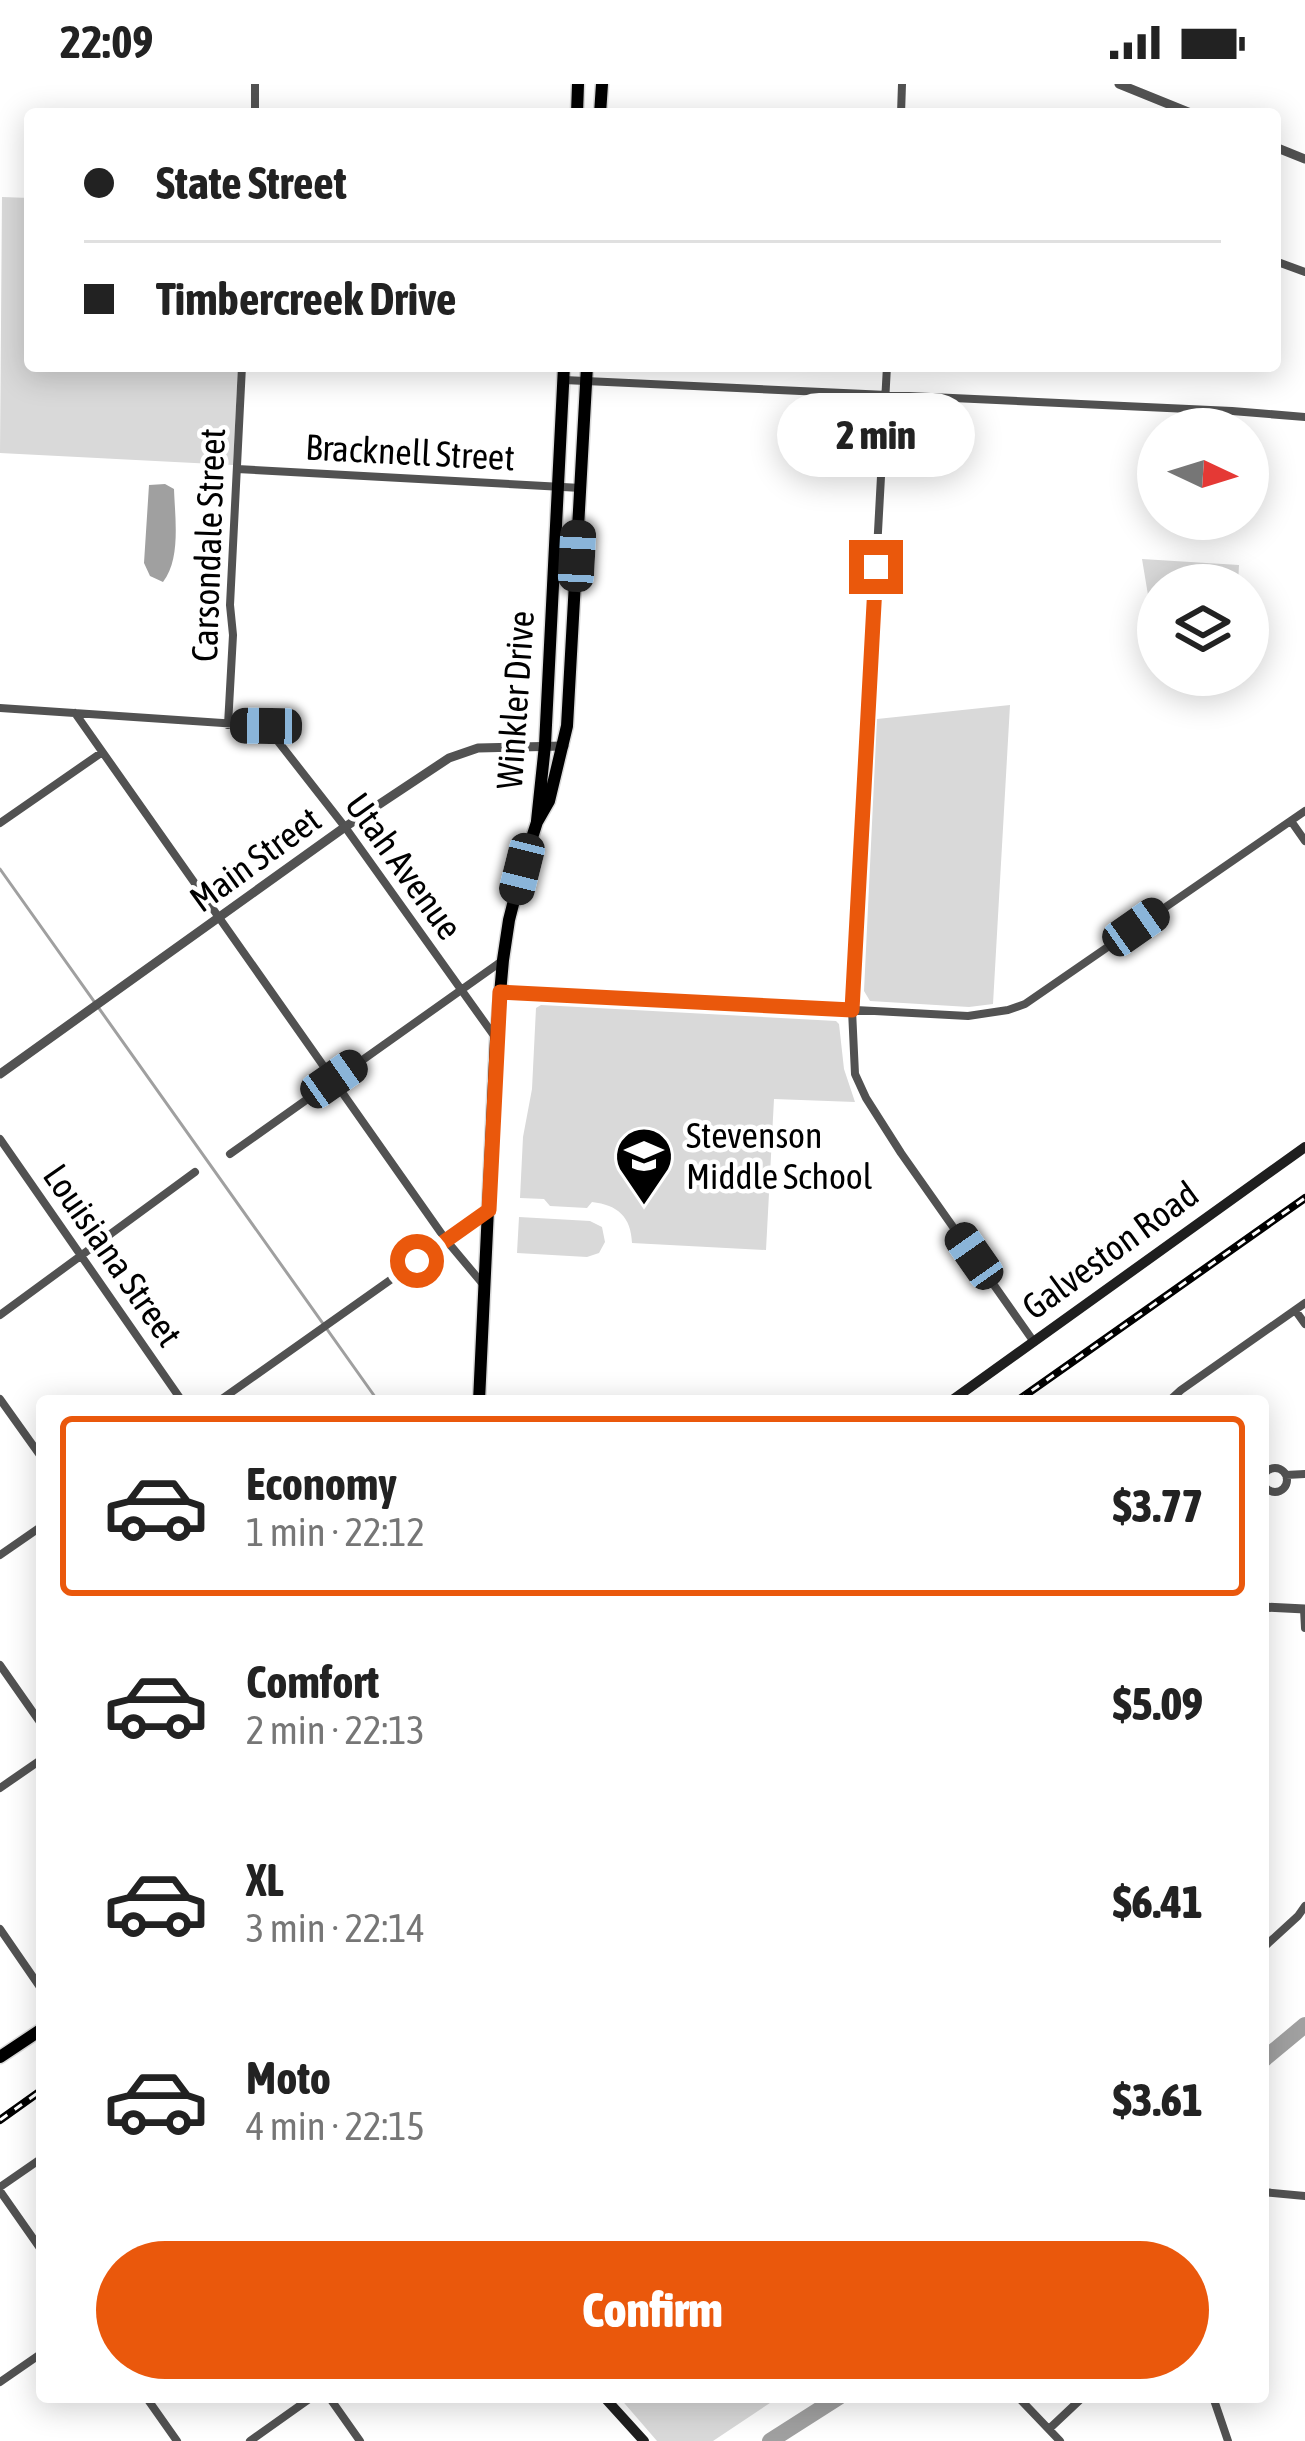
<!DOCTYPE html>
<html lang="en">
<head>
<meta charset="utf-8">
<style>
  body { margin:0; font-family:"Asap Condensed",sans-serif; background:#f6f6f6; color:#222; height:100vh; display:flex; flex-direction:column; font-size:45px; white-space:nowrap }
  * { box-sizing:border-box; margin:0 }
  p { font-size:39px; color:#767676 }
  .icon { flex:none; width:66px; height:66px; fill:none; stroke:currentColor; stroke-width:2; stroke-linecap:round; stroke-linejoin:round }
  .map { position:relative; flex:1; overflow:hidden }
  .panel { position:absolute; left:36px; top:1311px; width:1233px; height:1008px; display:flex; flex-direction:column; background:#fff; border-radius:12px; box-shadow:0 6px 30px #0003 }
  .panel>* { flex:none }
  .guide { position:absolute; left:24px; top:24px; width:1257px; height:264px; border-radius:12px; box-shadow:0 6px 30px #0003; display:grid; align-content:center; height:264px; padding:0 60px; background:#fff }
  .needle { width:78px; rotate:94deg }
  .controls { position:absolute; left:1137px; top:324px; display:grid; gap:24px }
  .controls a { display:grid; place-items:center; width:132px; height:132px; border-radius:50%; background:#fff; box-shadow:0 6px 30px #0003; font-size:60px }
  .end { position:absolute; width:54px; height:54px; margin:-27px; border:15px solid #ea580c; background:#fff; box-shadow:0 0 0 6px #fff }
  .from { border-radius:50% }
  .bubble { position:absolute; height:84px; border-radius:42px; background:#fff; box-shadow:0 6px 30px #0003; font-size:39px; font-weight:800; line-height:84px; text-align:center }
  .car { position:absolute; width:36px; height:72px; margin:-36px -18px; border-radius:15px; box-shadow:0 0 9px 3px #0007; background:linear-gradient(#222 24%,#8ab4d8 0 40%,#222 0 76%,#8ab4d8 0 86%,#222 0) }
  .guide b { display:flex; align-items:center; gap:42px; height:114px; font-size:45px }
  .guide b+b { border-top:3px solid #e0e0e0 }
  .guide i { width:30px; height:30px; background:#222 }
  ul { padding:21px 0 0; list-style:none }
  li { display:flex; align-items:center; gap:36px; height:180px; margin:0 24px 18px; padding:0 36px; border:6px solid transparent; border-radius:12px }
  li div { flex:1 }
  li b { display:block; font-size:45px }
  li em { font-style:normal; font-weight:800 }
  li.on { border-color:#ea580c }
  li>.icon { width:108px; height:108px; stroke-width:1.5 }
  .cta { display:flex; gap:24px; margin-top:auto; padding:24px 60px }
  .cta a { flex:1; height:138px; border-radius:72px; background:#ea580c; color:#fff; font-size:48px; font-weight:800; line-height:138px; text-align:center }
  .status { display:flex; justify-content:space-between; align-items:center; height:84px; padding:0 60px; background:#fff; direction:ltr }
  .status svg { height:33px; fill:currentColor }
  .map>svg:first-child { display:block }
  .green { fill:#d9d9d9 }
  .water { fill:#a0a0a0 }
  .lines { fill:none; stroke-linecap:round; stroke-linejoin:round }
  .stream { stroke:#a0a0a0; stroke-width:3 }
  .river { stroke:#a0a0a0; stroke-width:16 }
  .primary-casing { stroke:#dbdbdb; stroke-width:15 }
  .minor { stroke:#525252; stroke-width:8 }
  .tertiary { stroke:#525252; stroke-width:9 }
  .secondary { stroke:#1f1f1f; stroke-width:10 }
  .primary { stroke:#000; stroke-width:12 }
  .rail-casing { stroke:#000; stroke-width:8 }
  .rail { stroke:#fff; stroke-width:3; stroke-dasharray:9; stroke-linecap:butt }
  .route { stroke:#ea580c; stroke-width:15 }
  .labels { text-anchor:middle; stroke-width:9; stroke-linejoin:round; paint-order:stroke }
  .street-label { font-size:36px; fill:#000; stroke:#fff }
  .poi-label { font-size:36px; fill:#000; stroke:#fff; text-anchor:start }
</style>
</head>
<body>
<div class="status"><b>22:09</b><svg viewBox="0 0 49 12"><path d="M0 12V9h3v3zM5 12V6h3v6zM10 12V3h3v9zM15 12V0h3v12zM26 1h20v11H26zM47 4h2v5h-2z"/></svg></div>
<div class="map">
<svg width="1305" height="2357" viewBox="0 0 1305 2357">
  <rect width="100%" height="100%" fill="#fff"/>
  <path class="green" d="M 2,113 L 30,114 L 30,282 L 238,282 L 233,381 L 0,369 Z
    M 1142,475 L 1239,481 L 1238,501 L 1158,501 L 1158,571 Z
    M 1010,621 L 993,920 L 969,923 L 870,917 L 864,907 L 877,635 Z
    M 541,921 L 836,937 L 839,940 L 844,985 L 855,1018 L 774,1015 L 766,1166 L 632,1159 C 631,1133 618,1121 592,1118 L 587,1124 L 550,1122 L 544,1115 L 520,1114 L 523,1053 L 532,1005 L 536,924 Z
    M 519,1133 L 590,1137 L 602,1143 L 605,1158 L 599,1169 L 587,1173 L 517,1169 Z
    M 619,2313 L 779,2313 L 713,2357 L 657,2357 Z"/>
  <path class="water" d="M 165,400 L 174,405 C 175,434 181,475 163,498 L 150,492 L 144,479 L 149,401 Z"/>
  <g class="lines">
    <path class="stream" d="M 0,785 L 378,1317"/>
    <path class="river" d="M 1263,1976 L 1305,1941
      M 770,2357 L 839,2313"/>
    <g class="primary-casing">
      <path id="primary" d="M 577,30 L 578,0
        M 600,30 L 602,0
        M 537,737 L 545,661 L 564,282
        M 479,1317 L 496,955 L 503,876 L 509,836 L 522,785 L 537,738 L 549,717 L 567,642 L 587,282
        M 0,1973 L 42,1945"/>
    </g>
    <path class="minor" d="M 255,30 L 255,0
      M 901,30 L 902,0
      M 1275,177 L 1305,188
      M 887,282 L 852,926 L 855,990 L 866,1014 L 901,1069 L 1034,1258
      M 564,296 L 1232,327 L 1305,333
      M 237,385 L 581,404
      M 0,624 L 266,642 L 345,743 L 495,953
      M 75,629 L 446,1156 L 482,1199
      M 228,641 L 233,551 L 230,521 L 242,282
      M 1291,737 L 1305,757
      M 0,739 L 101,669
      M 500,907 L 968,932 L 1008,926 L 1025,920 L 1305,727
      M 0,1055 L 182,1317
      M 230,1070 L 502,877
      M 1295,1226 L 1305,1240
      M 0,1231 L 195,1088
      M 0,1315 L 42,1374
      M 219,1317 L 488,1127
      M 1169,1317 L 1181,1306 L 1305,1219
      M1263 1396a12 12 0 1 1 24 0a12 12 0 1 1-24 0Z
      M 1286,1391 L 1305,1390
      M 0,1471 L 42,1442
      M 1304,1525 L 1305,1544
      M 0,1581 L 42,1641
      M 0,1704 L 42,1675
      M 0,1845 L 42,1906
      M 1263,1864 L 1298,1832 L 1305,1822
      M 0,2103 L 42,2074
      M 0,2107 L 42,2167
      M 1263,2108 L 1305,2112
      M 0,2298 L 42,2269
      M 146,2313 L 177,2357
      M 329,2313 L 360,2357
      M 1018,2313 L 1060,2357
      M 1213,2313 L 1228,2357
      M 1049,2345 L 1083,2313
      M 250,2357 L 312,2313"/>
    <path class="tertiary" d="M 1119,0 L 1193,30
      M 1275,63 L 1305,75
      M 0,990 L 345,743 L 449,674 L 478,664 L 564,662
      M 1263,1523 L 1305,1525"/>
    <path class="secondary" d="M 951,1317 L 1305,1063
      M 604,2313 L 644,2357"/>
    <use href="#primary" class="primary"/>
    <g class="rail-casing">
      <path id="rail" d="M 1017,1317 L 1305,1114
        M 0,2036 L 42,2006"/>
    </g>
    <use href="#rail" class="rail"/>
  </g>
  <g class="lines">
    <path class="route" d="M 417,1177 L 489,1126 L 500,908 L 852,926 L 876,483"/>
  </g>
  <defs>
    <g id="school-pin" transform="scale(3)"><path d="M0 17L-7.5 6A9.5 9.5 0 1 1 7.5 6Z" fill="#000" stroke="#fff"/><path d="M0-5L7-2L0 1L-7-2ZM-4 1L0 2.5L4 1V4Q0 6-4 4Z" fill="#fff"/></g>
  </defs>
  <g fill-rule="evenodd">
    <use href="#school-pin" x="644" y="1072"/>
  </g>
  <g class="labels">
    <g class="street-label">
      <text transform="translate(410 368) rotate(3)" y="13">Bracknell Street</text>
      <text transform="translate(208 461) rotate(-88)" y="13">Carsondale Street</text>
      <text transform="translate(515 616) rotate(-86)" y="13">Winkler Drive</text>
      <text transform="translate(255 775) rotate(-36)" y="13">Main Street</text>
      <text transform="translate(404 782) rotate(54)" y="13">Utah Avenue</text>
      <text transform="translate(1110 1166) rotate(-36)" y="13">Galveston Road</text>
      <text transform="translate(113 1171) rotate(55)" y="13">Louisiana Street</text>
    </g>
    <g class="poi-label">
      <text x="686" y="1064">Stevenson<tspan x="686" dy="41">Middle School</tspan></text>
    </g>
  </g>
</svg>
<div class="controls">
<a><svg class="needle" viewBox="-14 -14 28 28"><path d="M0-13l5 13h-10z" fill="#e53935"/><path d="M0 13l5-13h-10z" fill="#767676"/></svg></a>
<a><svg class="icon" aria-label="layers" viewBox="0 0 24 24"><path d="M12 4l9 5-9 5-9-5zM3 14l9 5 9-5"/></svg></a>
</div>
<i class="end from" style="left:417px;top:1177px"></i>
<i class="end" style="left:876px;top:483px"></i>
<div class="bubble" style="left:777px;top:309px;width:198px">2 min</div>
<i class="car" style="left:577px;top:472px;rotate:3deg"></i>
<i class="car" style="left:266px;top:642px;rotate:271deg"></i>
<i class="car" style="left:522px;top:785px;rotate:194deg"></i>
<i class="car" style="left:1136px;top:843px;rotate:55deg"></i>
<i class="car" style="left:334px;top:995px;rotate:55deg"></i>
<i class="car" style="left:974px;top:1172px;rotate:325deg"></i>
<div class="guide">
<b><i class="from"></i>State Street</b>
<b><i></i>Timbercreek Drive</b>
</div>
<section class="panel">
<ul>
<li class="on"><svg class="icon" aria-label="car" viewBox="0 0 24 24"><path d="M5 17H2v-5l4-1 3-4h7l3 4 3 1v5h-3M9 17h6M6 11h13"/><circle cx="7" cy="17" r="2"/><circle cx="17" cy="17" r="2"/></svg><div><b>Economy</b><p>1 min · 22:12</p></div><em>$3.77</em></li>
<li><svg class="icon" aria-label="car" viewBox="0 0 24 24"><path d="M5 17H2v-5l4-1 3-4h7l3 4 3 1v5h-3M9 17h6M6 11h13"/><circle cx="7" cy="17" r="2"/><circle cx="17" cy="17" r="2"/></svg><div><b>Comfort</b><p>2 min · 22:13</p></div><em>$5.09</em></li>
<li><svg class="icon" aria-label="car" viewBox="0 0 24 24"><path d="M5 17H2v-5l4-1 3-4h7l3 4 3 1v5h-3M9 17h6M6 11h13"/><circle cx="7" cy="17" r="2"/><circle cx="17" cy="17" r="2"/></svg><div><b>XL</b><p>3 min · 22:14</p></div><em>$6.41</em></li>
<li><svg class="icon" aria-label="car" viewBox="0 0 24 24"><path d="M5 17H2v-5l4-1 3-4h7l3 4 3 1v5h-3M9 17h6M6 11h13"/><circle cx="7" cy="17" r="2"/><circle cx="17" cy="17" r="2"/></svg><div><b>Moto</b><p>4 min · 22:15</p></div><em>$3.61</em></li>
</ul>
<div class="cta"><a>Confirm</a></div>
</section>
</div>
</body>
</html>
